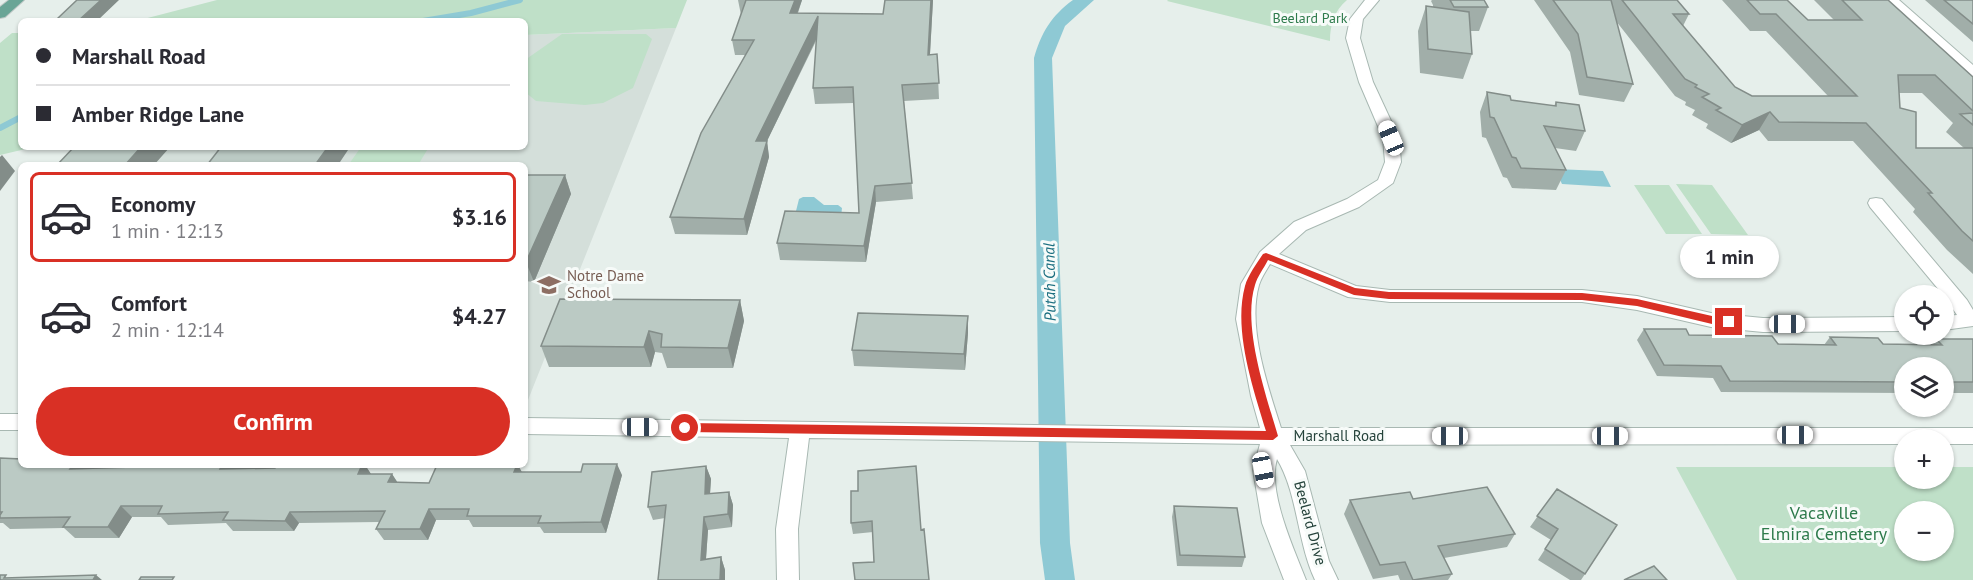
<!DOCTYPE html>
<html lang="en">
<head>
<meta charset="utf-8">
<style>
  body { margin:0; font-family:"PT Sans",sans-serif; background:#f2f2f3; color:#2b2b33; height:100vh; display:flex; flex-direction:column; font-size:22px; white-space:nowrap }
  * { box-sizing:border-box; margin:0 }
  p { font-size:20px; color:#7c7c81 }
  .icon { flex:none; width:33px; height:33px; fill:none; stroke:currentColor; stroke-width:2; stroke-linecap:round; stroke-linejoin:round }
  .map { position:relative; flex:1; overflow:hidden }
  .drawer { position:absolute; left:18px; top:162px; width:510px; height:306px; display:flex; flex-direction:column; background:#fff; border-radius:9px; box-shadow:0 2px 4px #0004 }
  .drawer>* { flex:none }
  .hud { position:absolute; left:18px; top:18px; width:510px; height:132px; border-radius:9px; box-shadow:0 2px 4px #0004; display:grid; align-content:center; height:132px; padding:0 18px; background:#fff }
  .buttons { position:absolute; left:1894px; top:285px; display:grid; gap:12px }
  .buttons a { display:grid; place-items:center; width:60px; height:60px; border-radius:50%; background:#fff; box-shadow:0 2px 4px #0004; font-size:30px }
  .end { position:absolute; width:27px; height:27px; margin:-14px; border:8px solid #d93025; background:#fff; box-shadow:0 0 0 3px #fff }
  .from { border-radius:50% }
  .bubble { position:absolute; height:42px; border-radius:21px; background:#fff; box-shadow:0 2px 4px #0004; font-size:20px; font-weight:600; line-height:42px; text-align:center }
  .car { position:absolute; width:18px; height:36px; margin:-18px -9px; border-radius:8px; box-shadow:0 0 4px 2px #0007; background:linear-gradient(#fff 24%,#345 0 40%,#fff 0 76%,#345 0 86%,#fff 0) }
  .hud b { display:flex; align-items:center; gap:21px; height:57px; font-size:22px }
  .hud b+b { border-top:2px solid #e1e1e2 }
  .hud i { width:15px; height:15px; background:#2b2b33 }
  ul { padding:10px 0 0; list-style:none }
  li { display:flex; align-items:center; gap:18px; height:90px; margin:0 12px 9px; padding:0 6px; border:3px solid transparent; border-radius:9px }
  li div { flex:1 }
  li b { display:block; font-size:22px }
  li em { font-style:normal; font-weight:600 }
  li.on { border-color:#d93025 }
  li>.icon { width:54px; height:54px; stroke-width:1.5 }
  .button { display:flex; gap:12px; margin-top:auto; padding:12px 18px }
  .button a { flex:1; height:69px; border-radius:36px; background:#d93025; color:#fff; font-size:24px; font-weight:600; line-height:69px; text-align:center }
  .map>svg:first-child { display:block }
  .built { fill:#d4dfda }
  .green { fill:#bfe0c8; fill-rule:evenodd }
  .water { fill:#8ec9d4 }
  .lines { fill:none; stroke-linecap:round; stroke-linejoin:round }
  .stream { stroke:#8ec9d4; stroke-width:6 }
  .canal { fill:#8ec9d4; fill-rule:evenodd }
  .minor-casing { stroke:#a8b8b2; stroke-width:2 }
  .major-casing { stroke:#c2cac8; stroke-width:2 }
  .minor { fill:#fff; fill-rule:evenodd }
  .major { fill:#6aa596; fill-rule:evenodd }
  .wall { fill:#a1aea9; fill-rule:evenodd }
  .shaded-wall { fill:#838d89 }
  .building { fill:#bbcac4; stroke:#838d89; stroke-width:1.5 }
  .route { fill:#d93025 }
  .labels { text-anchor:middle; stroke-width:6; stroke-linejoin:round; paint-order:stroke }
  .far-park-label { font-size:14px; fill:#2d7a4b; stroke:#f7fbf9 }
  .education-label { font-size:15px; fill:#785e54; stroke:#f7fbf9; text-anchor:start }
  .street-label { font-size:15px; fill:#24423a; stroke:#f7fbf9 }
  .water-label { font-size:16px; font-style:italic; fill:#1c6f80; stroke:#f7fbf9 }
  .near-park-label { font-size:18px; fill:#2d7a4b; stroke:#f7fbf9 }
</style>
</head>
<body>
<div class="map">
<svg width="1973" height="580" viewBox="0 0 1973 580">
  <rect width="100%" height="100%" fill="#e6efeb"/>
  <path class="built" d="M 676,28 L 526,405 L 525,165 L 58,165 L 75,147 L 525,147 L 525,35 Z"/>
  <path class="green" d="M 217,0 L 687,0 L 676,28 L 525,35 L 525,21 L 136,21 Z
    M 1168,0 L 1347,0 C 1334,11 1330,25 1330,41 L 1167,1 Z
    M 12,33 L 21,33 L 21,147 L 34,147 L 0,155 L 0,43 Z
    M 562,34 L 646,34 L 652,39 L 633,88 L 603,103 L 585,105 L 536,101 L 525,92 L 525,60 Z
    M 361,147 L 429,147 L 418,165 L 349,164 Z
    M 1676,184 L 1712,185 L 1748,235 L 1711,234 Z
    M 1634,185 L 1669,185 L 1702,234 L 1666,234 Z
    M 1676,467 L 1905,467 L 1905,478 L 1944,478 L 1944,467 L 1973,467 L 1973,580 L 1737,580 ZM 1905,512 L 1944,512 L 1944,550 L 1905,550 Z"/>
  <path class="water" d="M 1555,169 L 1603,171 L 1611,187 L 1562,184 Z
    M 803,197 L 814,197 L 824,205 L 838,205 L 842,208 L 841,217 L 802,216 L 796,211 L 799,199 Z"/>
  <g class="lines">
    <path class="stream" d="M 423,21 L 471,13 L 520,0
      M 0,128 L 21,117"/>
    <path class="canal" d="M 1073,0 L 1094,0 L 1065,26 L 1052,58 L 1070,543 L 1075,580 L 1045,580 L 1040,543 L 1034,58 C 1041,33 1052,15 1073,0 Z"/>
    <g class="minor-casing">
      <path id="minor" d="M 1365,0 L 1379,0 L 1363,19 L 1360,38 L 1373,82 L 1399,138 L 1401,162 L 1393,183 L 1359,207 L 1306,230 L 1279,254 L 1356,286 L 1390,290 L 1582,290 L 1637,296 L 1711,313 L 1763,318 L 1905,317 L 1905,331 L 1763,332 L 1711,327 L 1637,310 L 1582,302 L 1390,302 L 1348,297 L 1270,264 C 1266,271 1261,278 1259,285 C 1247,327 1268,387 1281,428 L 1973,428 L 1973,444 L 1944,444 L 1944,440 L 1905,440 L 1905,444 L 1290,445 L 1305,471 L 1329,561 L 1338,580 L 1315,580 C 1297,542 1298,494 1277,459 C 1267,491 1294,549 1306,580 L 1284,580 L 1262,523 L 1253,470 L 1260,444 L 809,438 L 798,529 L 799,580 L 777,580 L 776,529 L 789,438 L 525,434 L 525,418 L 1260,428 L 1251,396 L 1236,319 L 1241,284 L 1260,252 L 1294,222 L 1347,199 L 1378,180 L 1385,162 L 1383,138 L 1359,82 L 1346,38 L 1350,19 Z
        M 1884,0 L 1899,0 L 1973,65 L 1973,77 L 1968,76 Z
        M 1876,198 L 1882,199 L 1967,300 L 1973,310 L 1973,326 L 1944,330 L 1944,316 L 1957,315 L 1944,296 L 1870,207 L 1868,203 L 1870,199 Z
        M 0,414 L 21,414 L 21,430 L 0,430 Z"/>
    </g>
    <g class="major-casing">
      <path id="major" d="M 9,0 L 24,0 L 5,17 L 0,18 L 0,7 Z"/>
    </g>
    <use href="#minor" class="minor"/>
    <use href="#major" class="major"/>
  </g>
  <path class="wall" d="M 738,0 L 802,0 L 798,13 L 883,14 L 885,0 L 933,0 L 930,55 L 937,54 L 939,99 L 904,101 L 913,199 L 876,202 L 866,262 L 780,260 L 777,243 L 859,213 L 854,103 L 815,104 L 813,88 L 817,39 L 767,141 L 769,157 L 747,235 L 675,234 L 670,217 L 745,55 L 735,55 L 732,40 L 741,15 Z
    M 1432,0 L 1484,0 L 1488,7 L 1479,31 L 1470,31 L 1472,54 L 1463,79 L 1420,73 L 1418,31 L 1426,6 L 1433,7 L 1433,5 L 1431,1 Z
    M 1534,0 L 1677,0 L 1689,14 L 1683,26 L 1735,87 L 1752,96 L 1828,96 L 1766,31 L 1750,31 L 1722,0 L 1787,0 L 1808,20 L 1834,20 L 1814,0 L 1888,0 L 1973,77 L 1973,274 L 1947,250 L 1913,212 L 1915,209 L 1853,141 L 1768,141 L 1759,130 L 1731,143 L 1706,128 L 1708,124 L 1692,115 L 1695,110 L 1685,105 L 1686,102 L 1675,96 L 1616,21 L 1633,84 L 1624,102 L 1579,95 L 1570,52 ZM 1899,93 L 1922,93 L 1953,123 L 1946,132 L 1964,148 L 1916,148 L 1900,108 Z
    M 1925,0 L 1973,0 L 1973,42 Z
    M 1487,92 L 1511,100 L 1554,106 L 1556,102 L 1585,131 L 1576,151 L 1555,148 L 1566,170 L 1556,190 L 1512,188 L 1507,178 L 1503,177 L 1486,138 L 1482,137 L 1480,112 Z
    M 525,175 L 565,175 L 571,194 L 534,282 L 525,281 Z
    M 740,300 L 744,321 L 733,368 L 667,368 L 662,353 L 655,352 L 651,367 L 549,367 L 541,346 Z
    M 968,316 L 968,333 L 965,370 L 854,366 L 852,350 Z
    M 1644,329 L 1689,335 L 1778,344 L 1824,345 L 1830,337 L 1883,344 L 1931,345 L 1936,339 L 1973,339 L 1973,393 L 1944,393 L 1944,368 L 1905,368 L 1905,393 L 1721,392 L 1713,378 L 1657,376 L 1637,340 Z
    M 0,458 L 21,465 L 82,465 L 86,468 L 231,469 L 275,468 L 277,465 L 365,465 L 371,474 L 392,474 L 398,483 L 429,483 L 522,472 L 622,475 L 606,533 L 544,533 L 540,527 L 473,527 L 469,520 L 436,520 L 428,540 L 384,540 L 376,529 L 379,522 L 299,523 L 294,531 L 233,531 L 226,523 L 168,525 L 161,517 L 132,517 L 119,538 L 75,538 L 64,528 L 10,529 L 3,523 L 0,523 Z
    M 706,466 L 711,479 L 710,494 L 729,492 L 733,505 L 732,527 L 708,530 L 706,559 L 721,557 L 725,570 L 725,580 L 665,518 L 653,520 L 648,507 Z
    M 916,466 L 874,562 L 873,532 L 853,534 L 851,523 L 858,491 Z
    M 1557,489 L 1585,574 L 1581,580 L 1570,580 L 1538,560 L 1551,540 L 1530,527 Z
    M 1413,499 L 1515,534 L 1507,547 L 1444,558 L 1452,574 L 1448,580 L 1400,580 L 1398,575 L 1373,579 L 1344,514 L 1350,500 Z
    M 1174,506 L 1245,557 L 1242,567 L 1177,566 L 1172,517 Z"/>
  <path class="shaded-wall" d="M 101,0 L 119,0 L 97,21 L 78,21 Z
    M 795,0 L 802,0 L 792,28 L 790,13 Z
    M 931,0 L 933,0 L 929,70 L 928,55 Z
    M 818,16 L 820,31 L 767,141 L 769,157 L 747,235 L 744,219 L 756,141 Z
    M 1770,112 L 1759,130 L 1731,143 L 1742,125 Z
    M 141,147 L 170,147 L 154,165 L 125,165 Z
    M 328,147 L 350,147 L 338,165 L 315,165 Z
    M 2,155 L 15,171 L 0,191 L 0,157 Z
    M 565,175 L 571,194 L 534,282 L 526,262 Z
    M 875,186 L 876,202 L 866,262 L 864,246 Z
    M 740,300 L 744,321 L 733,368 L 728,348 Z
    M 968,316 L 968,333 L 965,370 L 964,354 Z
    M 649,331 L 655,352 L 651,367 L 644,347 Z
    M 617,464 L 622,475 L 606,533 L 601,522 Z
    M 73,465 L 82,465 L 88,470 L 70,469 Z
    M 222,465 L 228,465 L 234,471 L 220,469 Z
    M 362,465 L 365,465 L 371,474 L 358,474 Z
    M 517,465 L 518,465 L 523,474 L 514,472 Z
    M 706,466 L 711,479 L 709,508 L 705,494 Z
    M 392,474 L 399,485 L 388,482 Z
    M 729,492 L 733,505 L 732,527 L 728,514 Z
    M 121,506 L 132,517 L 119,538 L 108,527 Z
    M 429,509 L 436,520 L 428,540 L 420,529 Z
    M 290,512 L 299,523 L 294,531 L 285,521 Z
    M 704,517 L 708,530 L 705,572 L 701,560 Z
    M 721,557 L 725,570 L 725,580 L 720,580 Z
    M 96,575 L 102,580 L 93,580 Z"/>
  <path class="building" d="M 77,0 L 101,0 L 78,21 L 59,21 L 57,19 Z
    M 746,0 L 795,0 L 790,13 L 883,14 L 885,0 L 931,0 L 928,55 L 937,54 L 939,83 L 902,85 L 912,183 L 875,186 L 864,246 L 777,243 L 785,211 L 859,213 L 853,87 L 813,88 L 818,16 L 756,141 L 767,141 L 744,219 L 670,217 L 701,133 L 754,40 L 732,40 Z
    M 1450,0 L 1484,0 L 1488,7 L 1454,7 Z
    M 1553,0 L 1611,0 L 1633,84 L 1587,77 L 1578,34 Z
    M 1622,0 L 1677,0 L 1689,14 L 1673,14 L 1735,87 L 1752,96 L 1857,96 L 1776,14 L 1760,14 L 1747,0 L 1787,0 L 1808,20 L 1862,20 L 1842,0 L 1888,0 L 1973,77 L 1973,111 L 1935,75 L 1898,75 L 1900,108 L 1916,112 L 1916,148 L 1973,148 L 1973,241 L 1962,231 L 1928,193 L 1932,193 L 1866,123 L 1779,122 L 1770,112 L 1742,125 L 1716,110 L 1721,108 L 1702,97 L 1709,94 L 1695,87 L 1697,85 L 1685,79 Z
    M 1944,0 L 1973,0 L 1973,24 Z
    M 1426,6 L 1469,12 L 1472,54 L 1428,49 Z
    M 1487,92 L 1510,96 L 1511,100 L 1556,106 L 1556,102 L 1579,105 L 1585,131 L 1544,126 L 1566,170 L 1521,168 L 1516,158 L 1512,157 L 1494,118 L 1490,117 Z
    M 1973,113 L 1973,125 L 1960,114 Z
    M 74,147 L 141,147 L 125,165 L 57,165 Z
    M 221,147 L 328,147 L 315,165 L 207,165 Z
    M 408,164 L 408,165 L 355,165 Z
    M 525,175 L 565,175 L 526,262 L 525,262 Z
    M 560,299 L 740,300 L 728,348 L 661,347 L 662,334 L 649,331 L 644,347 L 541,346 Z
    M 858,313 L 968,316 L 964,354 L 852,350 Z
    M 1644,329 L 1686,329 L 1689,335 L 1772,336 L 1778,344 L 1836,345 L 1830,337 L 1878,338 L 1883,344 L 1942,345 L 1936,339 L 1973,339 L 1973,382 L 1944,382 L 1944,368 L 1905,368 L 1905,382 L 1730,381 L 1721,366 L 1664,365 Z
    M 0,458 L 21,459 L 21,465 L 73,465 L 70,469 L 134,467 L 135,465 L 222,465 L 220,469 L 275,468 L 277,465 L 362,465 L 358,474 L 392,474 L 388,482 L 429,483 L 437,465 L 517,465 L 514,472 L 581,472 L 583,464 L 617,464 L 601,522 L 538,523 L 541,516 L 467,516 L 469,509 L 429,509 L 420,529 L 376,529 L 385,511 L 290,512 L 285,521 L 223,520 L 228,512 L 158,514 L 162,506 L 121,506 L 108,527 L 63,527 L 70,517 L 0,518 L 0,515 L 2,512 L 0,512 Z
    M 706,466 L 705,494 L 729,492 L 728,514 L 704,517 L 701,560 L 721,557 L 720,580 L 658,580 L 666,505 L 648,507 L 652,472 Z
    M 916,466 L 921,530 L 924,529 L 929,580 L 855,580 L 853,563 L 874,562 L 872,521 L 851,523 L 851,491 L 858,491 L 858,471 Z
    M 1487,487 L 1515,534 L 1438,546 L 1452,574 L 1413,580 L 1405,562 L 1380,565 L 1350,500 L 1410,492 L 1413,499 Z
    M 1557,489 L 1617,525 L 1585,574 L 1545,549 L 1558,529 L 1537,516 Z
    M 1174,506 L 1237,508 L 1245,557 L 1180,555 Z
    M 1654,566 L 1667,580 L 1624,580 Z
    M 0,575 L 6,575 L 4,578 L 96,575 L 93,580 L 0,580 Z
    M 141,577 L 174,577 L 172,580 L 139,580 Z"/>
  <path class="route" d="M 1266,253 L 1355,288 L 1389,292 L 1582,293 L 1637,299 L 1712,316 L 1729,318 L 1734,322 L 1729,325 L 1712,324 L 1637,306 L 1582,300 L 1389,299 L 1354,295 L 1268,260 C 1264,268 1257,277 1255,285 C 1242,326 1266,395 1278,436 L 1273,440 L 685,432 L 680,428 L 685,423 L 1266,431 C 1253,388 1233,330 1245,286 C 1248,275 1257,263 1263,254 Z"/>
  <defs>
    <g id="school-bare" transform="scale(1.8)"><path d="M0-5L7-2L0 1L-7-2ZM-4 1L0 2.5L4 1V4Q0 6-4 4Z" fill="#8d6e63" stroke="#f7fbf9" stroke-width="2.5" paint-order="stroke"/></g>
  </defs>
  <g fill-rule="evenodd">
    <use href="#school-bare" x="549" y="285"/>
  </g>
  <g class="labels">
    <g class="far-park-label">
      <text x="1310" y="23">Beelard Park</text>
    </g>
    <g class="education-label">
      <text x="567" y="281">Notre Dame<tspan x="567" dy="17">School</tspan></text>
    </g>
    <g class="street-label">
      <text x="1339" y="441">Marshall Road</text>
      <text transform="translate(1310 523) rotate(75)" y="5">Beelard Drive</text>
    </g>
    <g class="water-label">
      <text transform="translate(1049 282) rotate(-91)" y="6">Putah Canal</text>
    </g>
    <g class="near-park-label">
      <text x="1824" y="519">Vacaville<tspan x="1824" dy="21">Elmira Cemetery</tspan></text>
    </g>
  </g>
</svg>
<div class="buttons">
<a><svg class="icon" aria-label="locate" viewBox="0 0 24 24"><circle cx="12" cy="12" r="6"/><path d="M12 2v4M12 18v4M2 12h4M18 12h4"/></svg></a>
<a><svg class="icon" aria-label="layers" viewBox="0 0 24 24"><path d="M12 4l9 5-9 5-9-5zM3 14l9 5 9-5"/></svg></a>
<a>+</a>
<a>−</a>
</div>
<i class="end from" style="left:685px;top:428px"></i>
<i class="end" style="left:1729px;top:322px"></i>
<div class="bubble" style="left:1680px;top:236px;width:99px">1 min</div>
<i class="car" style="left:1391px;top:138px;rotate:337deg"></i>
<i class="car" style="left:1787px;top:324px;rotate:90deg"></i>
<i class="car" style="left:640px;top:427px;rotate:90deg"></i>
<i class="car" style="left:1795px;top:435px;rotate:90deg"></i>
<i class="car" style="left:1450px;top:436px;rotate:270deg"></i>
<i class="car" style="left:1610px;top:436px;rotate:90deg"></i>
<i class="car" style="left:1263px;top:470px;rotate:169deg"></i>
<div class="hud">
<b><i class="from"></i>Marshall Road</b>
<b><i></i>Amber Ridge Lane</b>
</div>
<section class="drawer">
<ul>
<li class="on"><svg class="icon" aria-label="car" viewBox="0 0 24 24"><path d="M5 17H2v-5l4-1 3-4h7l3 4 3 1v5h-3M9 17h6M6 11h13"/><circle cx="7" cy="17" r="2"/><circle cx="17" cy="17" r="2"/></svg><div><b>Economy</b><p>1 min · 12:13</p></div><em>$3.16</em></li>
<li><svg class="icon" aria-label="car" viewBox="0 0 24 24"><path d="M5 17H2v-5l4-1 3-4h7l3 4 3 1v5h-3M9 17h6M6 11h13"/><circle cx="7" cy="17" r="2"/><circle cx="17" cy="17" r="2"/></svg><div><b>Comfort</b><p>2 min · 12:14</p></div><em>$4.27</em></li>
</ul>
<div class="button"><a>Confirm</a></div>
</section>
</div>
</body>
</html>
